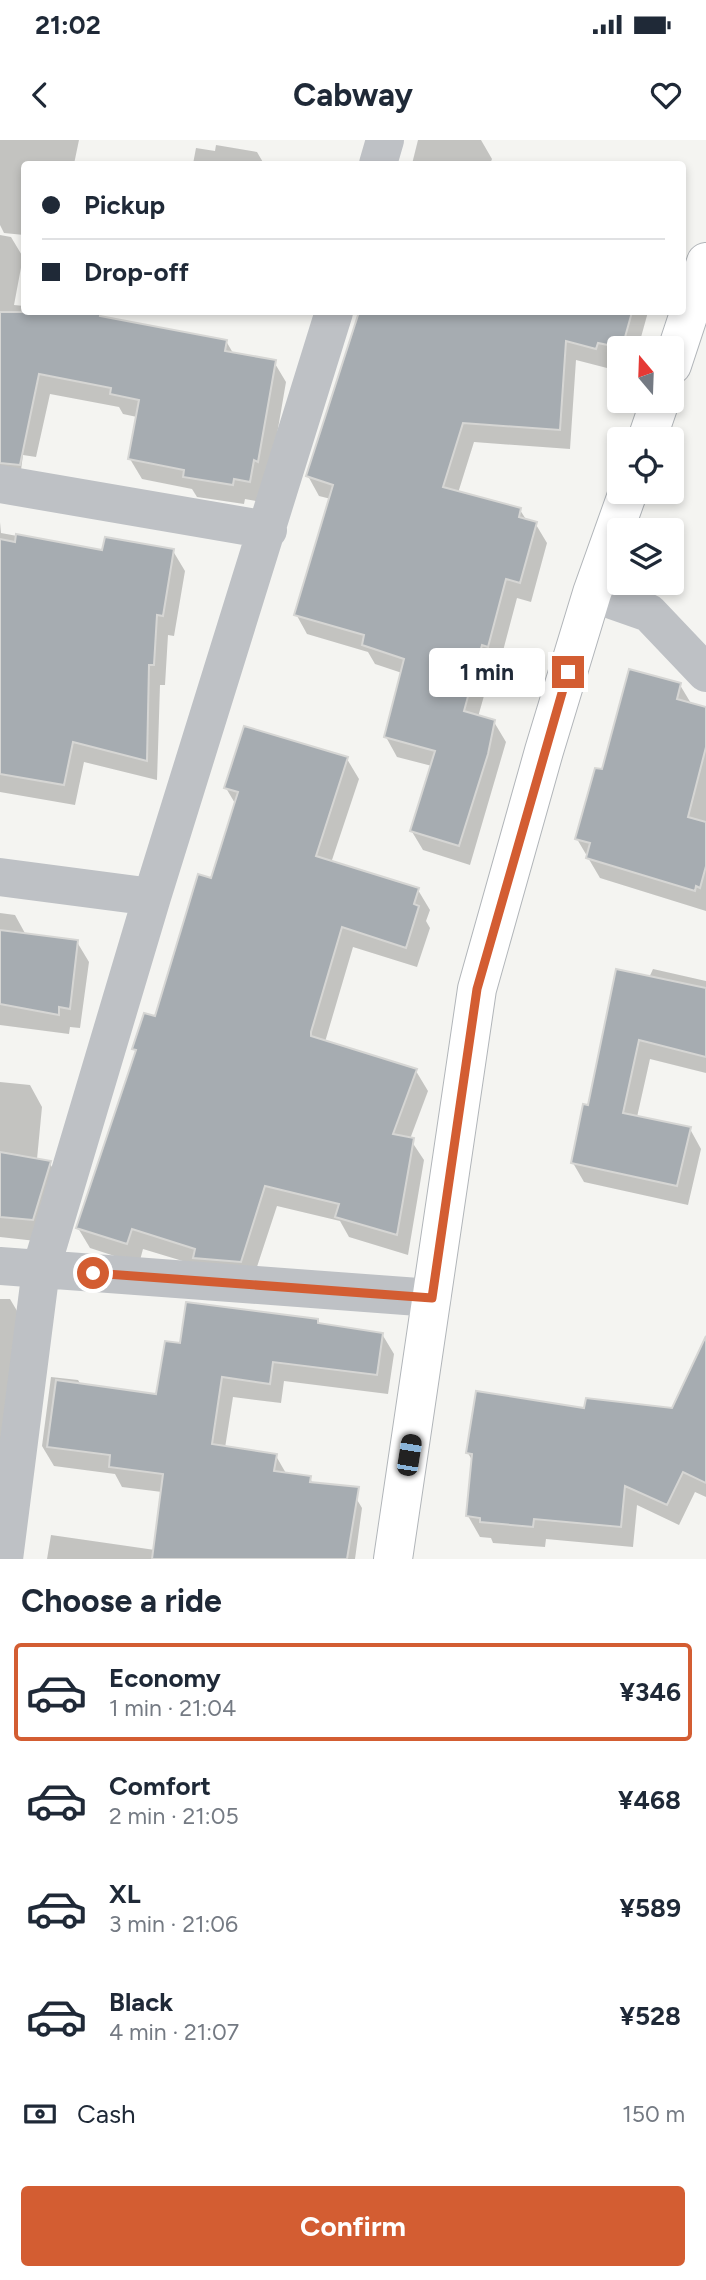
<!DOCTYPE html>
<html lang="en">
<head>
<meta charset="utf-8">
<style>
  body { margin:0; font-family:Figtree,sans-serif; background:#f6f6f7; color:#1f2937; height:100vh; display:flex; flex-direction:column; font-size:26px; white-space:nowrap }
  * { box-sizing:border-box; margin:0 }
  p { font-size:23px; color:#747a83 }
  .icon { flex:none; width:38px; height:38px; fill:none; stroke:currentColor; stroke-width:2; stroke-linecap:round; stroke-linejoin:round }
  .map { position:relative; height:1419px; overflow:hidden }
  .panel { display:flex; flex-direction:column; background:#fff; flex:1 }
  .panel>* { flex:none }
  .top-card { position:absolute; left:21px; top:21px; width:665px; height:154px; border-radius:7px; box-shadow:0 4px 10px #0003; display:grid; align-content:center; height:154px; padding:0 21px; background:#fff }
  .needle { width:46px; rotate:341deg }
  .fabs { position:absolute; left:607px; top:196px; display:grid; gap:14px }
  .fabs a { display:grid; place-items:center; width:77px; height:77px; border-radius:7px; background:#fff; box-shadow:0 4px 10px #0003; font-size:35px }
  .end { position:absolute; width:32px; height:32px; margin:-16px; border:9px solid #d35d32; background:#fff; box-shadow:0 0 0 4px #fff }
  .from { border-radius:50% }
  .bubble { position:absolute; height:49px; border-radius:7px; background:#fff; box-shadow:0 4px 10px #0003; font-size:23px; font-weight:700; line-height:49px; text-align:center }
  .car { position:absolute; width:21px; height:42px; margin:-21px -10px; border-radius:9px; box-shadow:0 0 5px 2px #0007; background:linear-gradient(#222 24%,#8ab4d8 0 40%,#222 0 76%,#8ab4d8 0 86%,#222 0) }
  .top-card b { display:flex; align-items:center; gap:24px; height:66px; font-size:26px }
  .top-card b+b { border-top:2px solid #e0e1e3 }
  .top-card i { width:18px; height:18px; background:#1f2937 }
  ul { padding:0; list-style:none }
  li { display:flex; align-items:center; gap:21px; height:98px; margin:0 14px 10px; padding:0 7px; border:4px solid transparent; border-radius:7px }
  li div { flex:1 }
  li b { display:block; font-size:26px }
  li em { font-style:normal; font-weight:700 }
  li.on { border-color:#d35d32 }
  li>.icon { width:63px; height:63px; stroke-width:1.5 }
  h2 { padding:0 21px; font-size:32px; line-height:84px }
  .pay { display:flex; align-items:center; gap:18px; height:77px; padding:0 21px; font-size:26px }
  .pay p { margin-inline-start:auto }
  .action { display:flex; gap:14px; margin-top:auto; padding:14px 21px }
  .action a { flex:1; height:80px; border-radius:7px; background:#d35d32; color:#fff; font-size:28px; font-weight:700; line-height:80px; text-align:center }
  .status { display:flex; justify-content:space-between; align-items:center; height:49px; padding:0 35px; background:#fff; direction:ltr }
  .status svg { height:19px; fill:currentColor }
  header { display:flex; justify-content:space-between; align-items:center; height:91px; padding:0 21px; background:#fff; font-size:32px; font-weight:700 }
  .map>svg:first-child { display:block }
  .shadow { fill:#0003 }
  .building { fill:#a6acb1; stroke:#d6d6d4; stroke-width:2 }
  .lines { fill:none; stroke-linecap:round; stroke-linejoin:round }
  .secondary-casing { stroke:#b1b5b9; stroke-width:40 }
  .street { stroke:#bec1c5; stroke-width:38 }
  .secondary { stroke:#fff; stroke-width:38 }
  .route { stroke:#d35d32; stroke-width:9 }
</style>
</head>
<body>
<div class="status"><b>21:02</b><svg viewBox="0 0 49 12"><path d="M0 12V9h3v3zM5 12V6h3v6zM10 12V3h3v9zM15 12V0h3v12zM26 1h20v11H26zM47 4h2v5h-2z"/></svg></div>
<header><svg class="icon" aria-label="back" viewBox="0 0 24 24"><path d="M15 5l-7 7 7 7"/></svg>Cabway<svg class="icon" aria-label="heart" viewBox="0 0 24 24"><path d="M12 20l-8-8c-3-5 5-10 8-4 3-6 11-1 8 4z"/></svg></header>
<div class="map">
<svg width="706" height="1419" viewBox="0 0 706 1419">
  <rect width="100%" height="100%" fill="#f4f4f1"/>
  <path class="shadow" d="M 0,0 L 79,0 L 74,24 L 24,24 L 24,95 L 4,93 L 0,85 Z
    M 418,0 L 481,0 L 492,19 L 490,24 L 412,24 Z
    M 216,5 L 257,12 L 264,24 L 193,24 L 196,8 L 215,11 Z
    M 0,95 L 11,97 L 23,117 L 14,165 L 24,166 L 24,172 L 54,172 L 226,201 L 233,213 L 274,222 L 286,242 L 269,341 L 261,362 L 245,359 L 244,364 L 197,357 L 192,349 L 142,339 L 130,319 L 137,277 L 123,274 L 119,267 L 50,254 L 36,317 L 23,315 L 21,330 L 0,348 Z
    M 403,172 L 648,172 L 638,208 L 620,208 L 620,225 L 609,222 L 607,228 L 576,220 L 570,309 L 474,302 L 458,353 L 520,370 L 527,381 L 535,383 L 547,403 L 531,462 L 517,458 L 499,526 L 493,524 L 478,577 L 494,582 L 506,602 L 470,725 L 423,710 L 411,690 L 432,626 L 397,617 L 386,597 L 402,533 L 375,524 L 368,512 L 307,494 L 296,474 L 331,359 L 319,356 L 308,336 L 390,214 Z
    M 0,382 L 1,393 L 104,412 L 173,411 L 185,431 L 174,496 L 168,495 L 165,545 L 160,545 L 157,640 L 84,622 L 75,665 L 0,652 Z
    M 680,545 L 692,565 L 706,569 L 706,771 L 600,738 L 577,699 L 603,631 Z
    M 347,619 L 359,639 L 331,723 L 418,750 L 430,770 L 426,781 L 430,788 L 417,827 L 353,807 L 325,902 L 416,931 L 428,951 L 410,999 L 424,1020 L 408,1115 L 349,1097 L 340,1081 L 277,1066 L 252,1142 L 143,1109 L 139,1124 L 90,1108 L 78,1088 L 137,913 L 134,909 L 156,878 L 212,740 L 236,665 L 226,648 Z
    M 0,773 L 15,775 L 26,795 L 77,802 L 89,822 L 80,888 L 70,887 L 69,894 L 0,885 Z
    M 653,829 L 706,841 L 706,933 L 650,919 L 637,977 L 690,989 L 701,1009 L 688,1065 L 584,1042 L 573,1023 L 590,967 Z
    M 0,942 L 30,945 L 42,967 L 37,1019 L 49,1022 L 62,1044 L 45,1102 L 0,1097 Z
    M 0,1159 L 10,1159 L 23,1181 L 0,1368 Z
    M 317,1180 L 319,1185 L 382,1194 L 394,1214 L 388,1254 L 284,1241 L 281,1263 L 233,1257 L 225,1308 L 276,1316 L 287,1335 L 310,1338 L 313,1344 L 350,1348 L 362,1368 L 355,1419 L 47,1419 L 51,1395 L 155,1410 L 162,1352 L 122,1347 L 115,1334 L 54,1326 L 42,1306 L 51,1237 L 78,1240 L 81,1245 L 158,1256 L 181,1205 Z
    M 706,1252 L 706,1357 L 695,1352 L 679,1385 L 637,1365 L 633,1407 L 546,1399 L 545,1407 L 493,1403 L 491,1398 L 480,1397 L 468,1376 L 473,1322 L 468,1313 L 586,1270 L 673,1269 Z"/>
  <path class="building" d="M 0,172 L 101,172 L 100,176 L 227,200 L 225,211 L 276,220 L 258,322 L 254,320 L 250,342 L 234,339 L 233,345 L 183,337 L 184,330 L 128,319 L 139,260 L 110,254 L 111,248 L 39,234 L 20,325 L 0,323 Z
    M 359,172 L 632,172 L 622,208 L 598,203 L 596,209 L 566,201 L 560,290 L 463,283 L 443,347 L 521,368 L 519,377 L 537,382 L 520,443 L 506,439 L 488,507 L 482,505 L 464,571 L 495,580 L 488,614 L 459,706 L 410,691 L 435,611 L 384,597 L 404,519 L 362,505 L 364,495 L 294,475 L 333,345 L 306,336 Z
    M 16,394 L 102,410 L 105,397 L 174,409 L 163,476 L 157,475 L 154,525 L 149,525 L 147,621 L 73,602 L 64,645 L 0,634 L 0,399 L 15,402 Z
    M 629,529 L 681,543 L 677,559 L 706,567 L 706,607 L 688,677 L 706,682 L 706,726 L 700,748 L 696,746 L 695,751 L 586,718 L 590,703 L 575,699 L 595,628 L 602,629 Z
    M 244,586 L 348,617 L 316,716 L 419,748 L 414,764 L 419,766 L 406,808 L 342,787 L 311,892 L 311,896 L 417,929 L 393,994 L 414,998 L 397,1095 L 335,1077 L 339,1064 L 265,1046 L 241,1122 L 193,1118 L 195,1109 L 132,1089 L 127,1104 L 76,1088 L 136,910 L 132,909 L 144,873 L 155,876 L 198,734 L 211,738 L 238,652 L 224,648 Z
    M 0,790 L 78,800 L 70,869 L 59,867 L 59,875 L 0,864 Z
    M 616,829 L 706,848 L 706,917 L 639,900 L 623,973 L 691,987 L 677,1046 L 571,1023 L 583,964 L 588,965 Z
    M 0,1012 L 51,1021 L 33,1080 L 0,1077 Z
    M 186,1162 L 318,1179 L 318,1183 L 383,1193 L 377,1235 L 273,1222 L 270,1244 L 222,1237 L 212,1304 L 277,1314 L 274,1331 L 311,1336 L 310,1342 L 359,1347 L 347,1419 L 152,1419 L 163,1334 L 109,1327 L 110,1315 L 47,1307 L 56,1240 L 156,1254 L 165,1201 L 180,1203 Z
    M 706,1196 L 706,1343 L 683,1332 L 667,1365 L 625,1346 L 621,1387 L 534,1379 L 533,1387 L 480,1382 L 480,1378 L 466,1376 L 472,1314 L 466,1313 L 476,1251 L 584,1268 L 586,1258 L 672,1268 Z"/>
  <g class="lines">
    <g class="secondary-casing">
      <path id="secondary" d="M 672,225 L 706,122
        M 647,299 L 660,261
        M 393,1419 L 477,849 L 544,611 L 592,453 L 628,352"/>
    </g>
    <path class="street" d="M 378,24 L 385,0
      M 0,344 L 268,390
      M 592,453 L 649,473 L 706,533
      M 0,737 L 152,757
      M 0,1126 L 432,1158
      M 4,1419 L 41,1129 L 152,757 L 334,172"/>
    <use href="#secondary" class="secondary"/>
  </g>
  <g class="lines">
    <path class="route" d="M 93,1133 L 432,1158 L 477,849 L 568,532"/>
  </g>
</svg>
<div class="fabs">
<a><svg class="needle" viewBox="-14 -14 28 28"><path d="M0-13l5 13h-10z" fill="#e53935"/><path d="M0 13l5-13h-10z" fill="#747a83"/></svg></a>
<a><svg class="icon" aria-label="locate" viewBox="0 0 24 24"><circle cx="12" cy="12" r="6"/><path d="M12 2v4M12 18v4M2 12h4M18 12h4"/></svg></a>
<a><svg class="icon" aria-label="layers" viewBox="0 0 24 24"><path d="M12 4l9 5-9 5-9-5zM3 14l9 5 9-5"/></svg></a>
</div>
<i class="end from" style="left:93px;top:1133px"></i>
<i class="end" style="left:568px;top:532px"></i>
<div class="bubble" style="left:429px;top:508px;width:116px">1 min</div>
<i class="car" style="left:409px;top:1315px;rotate:9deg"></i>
<div class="top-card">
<b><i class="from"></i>Pickup</b>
<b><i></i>Drop-off</b>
</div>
</div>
<section class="panel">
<h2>Choose a ride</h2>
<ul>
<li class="on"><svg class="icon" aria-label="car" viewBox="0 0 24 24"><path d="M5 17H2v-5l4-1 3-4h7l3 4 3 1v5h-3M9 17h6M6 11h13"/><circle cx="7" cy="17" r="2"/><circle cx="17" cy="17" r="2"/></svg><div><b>Economy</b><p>1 min · 21:04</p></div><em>¥346</em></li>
<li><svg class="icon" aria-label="car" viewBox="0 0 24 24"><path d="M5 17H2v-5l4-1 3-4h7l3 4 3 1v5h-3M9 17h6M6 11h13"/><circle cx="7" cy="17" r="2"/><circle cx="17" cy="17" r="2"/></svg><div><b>Comfort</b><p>2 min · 21:05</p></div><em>¥468</em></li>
<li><svg class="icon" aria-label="car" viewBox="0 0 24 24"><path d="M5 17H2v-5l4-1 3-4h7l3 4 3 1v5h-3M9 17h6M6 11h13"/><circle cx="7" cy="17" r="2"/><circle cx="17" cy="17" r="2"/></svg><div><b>XL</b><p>3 min · 21:06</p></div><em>¥589</em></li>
<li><svg class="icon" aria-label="car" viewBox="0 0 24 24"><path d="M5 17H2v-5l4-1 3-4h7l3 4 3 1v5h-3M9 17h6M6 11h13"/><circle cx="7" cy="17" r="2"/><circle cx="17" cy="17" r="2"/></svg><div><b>Black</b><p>4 min · 21:07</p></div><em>¥528</em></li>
</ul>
<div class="pay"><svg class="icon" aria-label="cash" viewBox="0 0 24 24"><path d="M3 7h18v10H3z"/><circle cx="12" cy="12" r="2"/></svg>Cash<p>150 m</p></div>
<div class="action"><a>Confirm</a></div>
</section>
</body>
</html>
